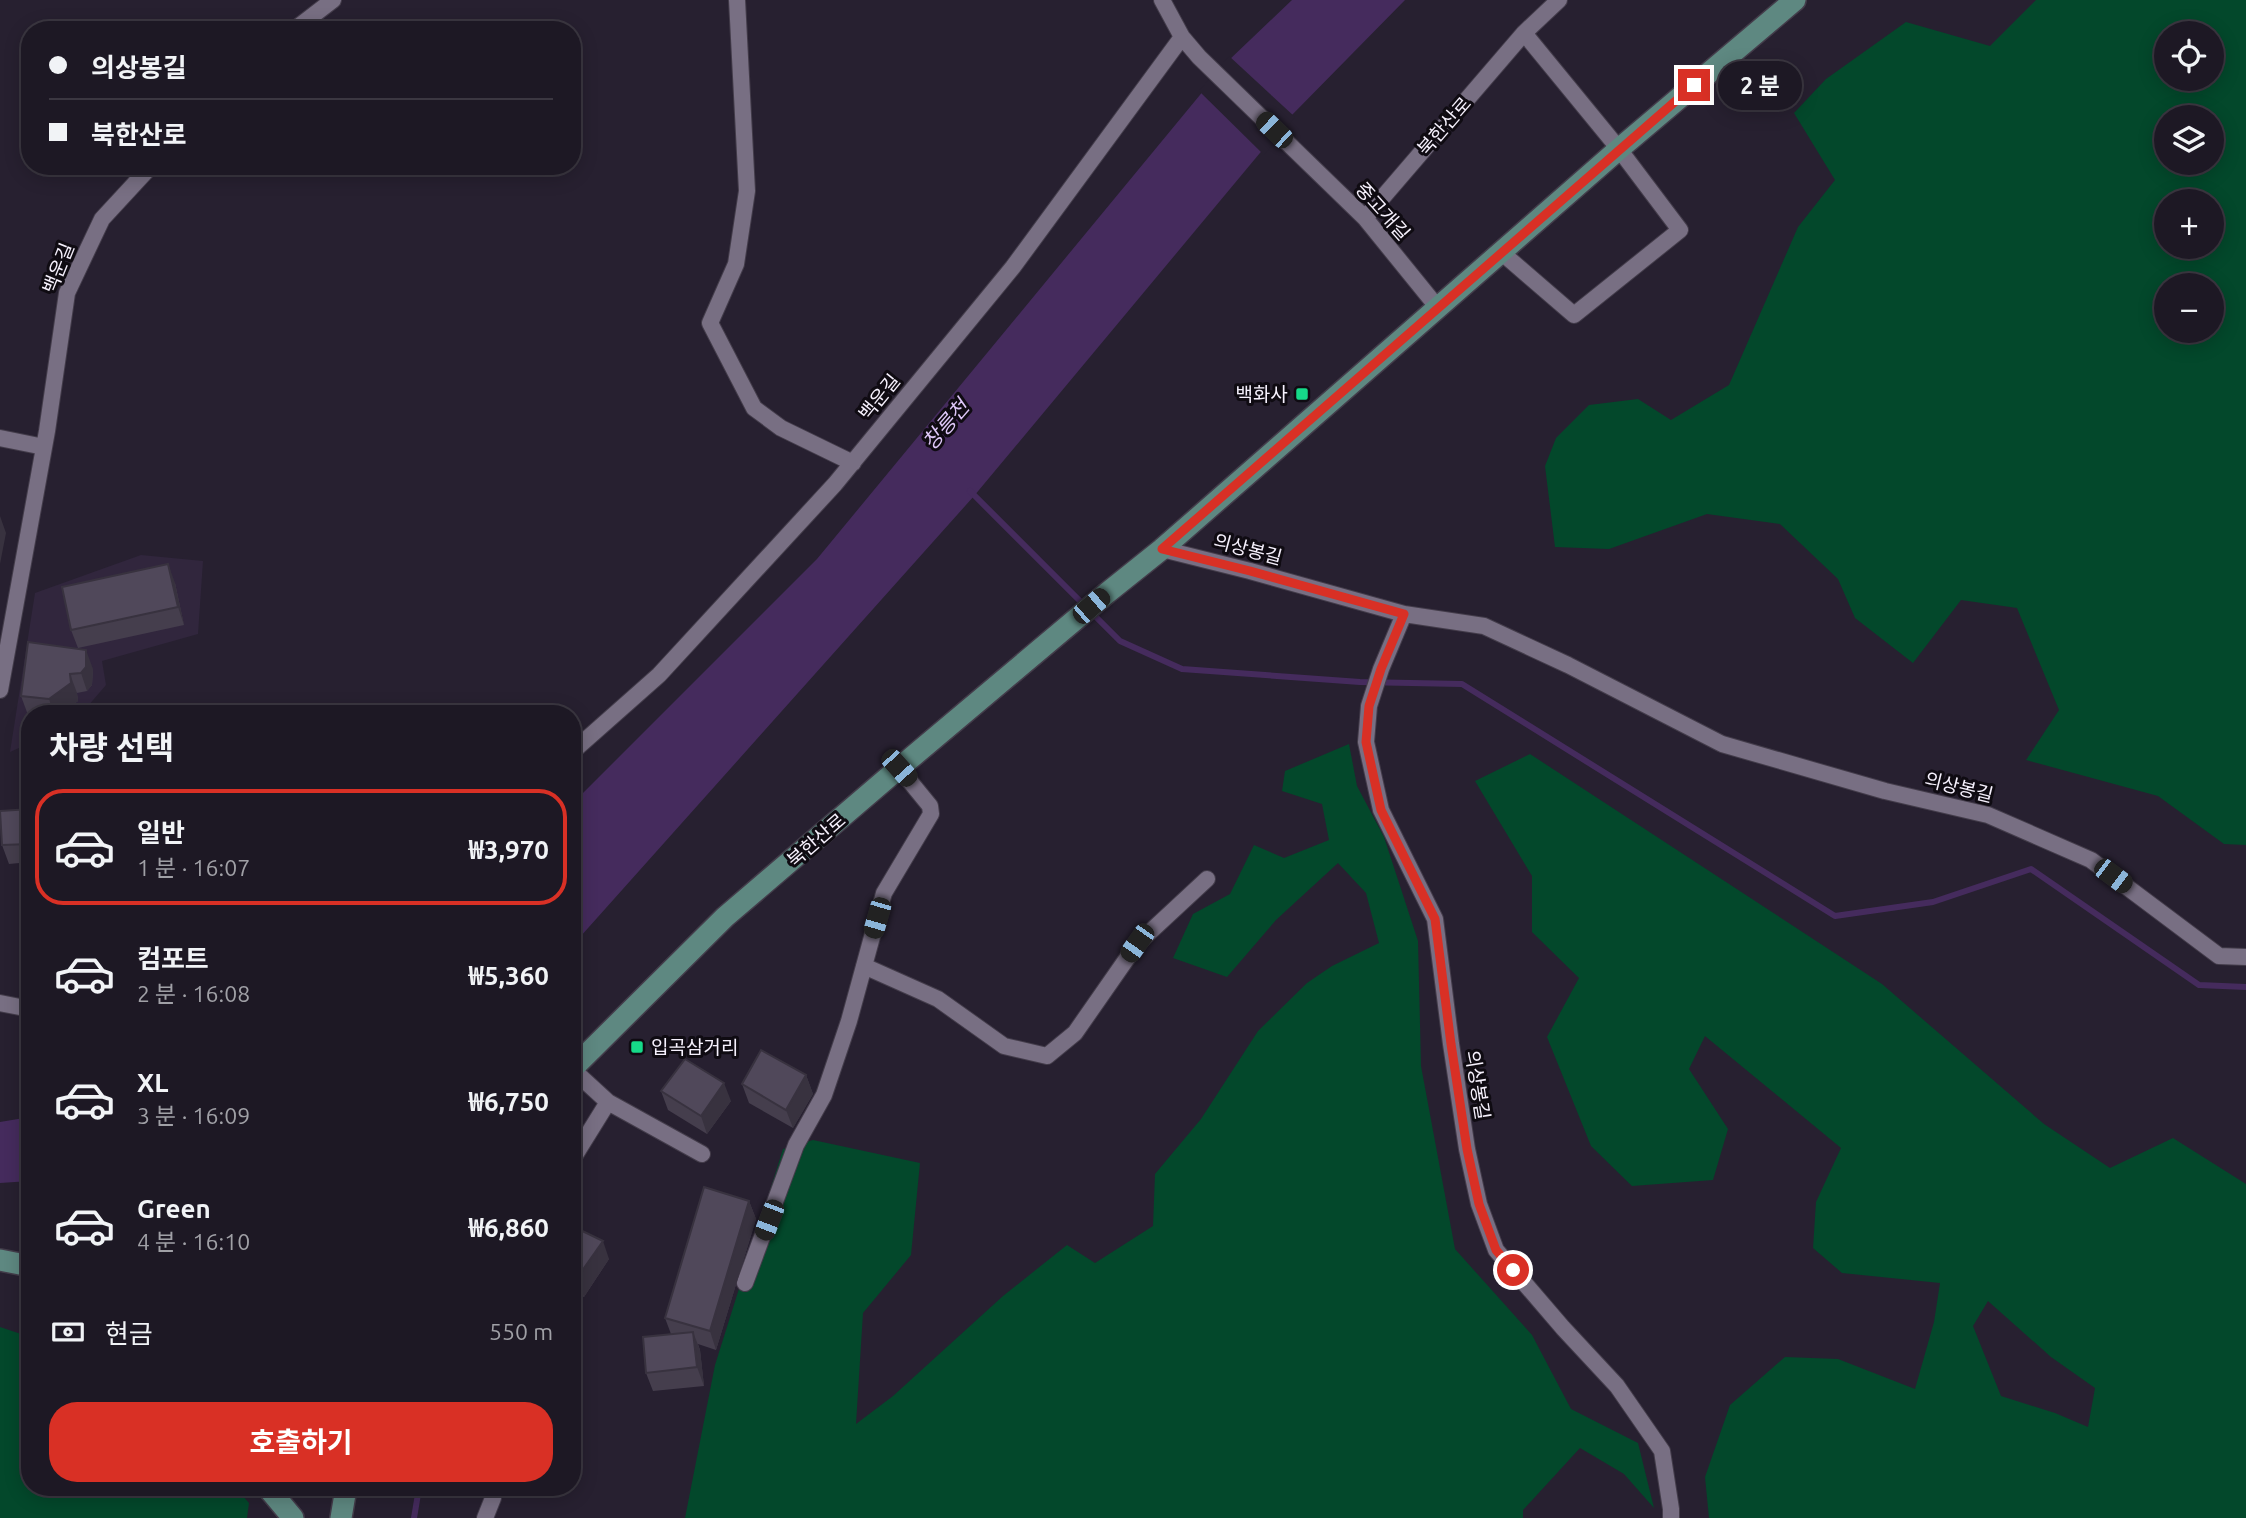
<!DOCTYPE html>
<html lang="ko">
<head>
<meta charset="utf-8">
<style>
  body { margin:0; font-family:Ubuntu,"Noto Sans KR",sans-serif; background:#25212c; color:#f1f3f6; height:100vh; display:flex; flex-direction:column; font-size:26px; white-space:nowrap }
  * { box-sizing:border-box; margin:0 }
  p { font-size:23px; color:#a0a0a6 }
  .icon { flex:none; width:38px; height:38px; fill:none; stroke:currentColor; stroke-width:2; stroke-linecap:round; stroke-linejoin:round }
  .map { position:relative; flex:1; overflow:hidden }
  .details { position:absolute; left:21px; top:705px; width:560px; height:791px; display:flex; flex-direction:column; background:#1d1824; border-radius:28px; box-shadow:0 4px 18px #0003,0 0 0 2px #3b3741 }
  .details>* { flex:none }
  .top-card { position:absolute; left:21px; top:21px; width:560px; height:154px; border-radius:28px; box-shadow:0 4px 18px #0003,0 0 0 2px #3b3741; display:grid; align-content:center; height:154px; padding:0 28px; background:#1d1824 }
  .controls { position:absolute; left:2154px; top:21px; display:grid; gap:14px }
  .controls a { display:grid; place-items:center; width:70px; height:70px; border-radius:50%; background:#1d1824; box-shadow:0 4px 18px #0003,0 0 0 2px #3b3741; font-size:35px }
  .end { position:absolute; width:32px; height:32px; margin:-16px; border:9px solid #d93025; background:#fff; box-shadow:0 0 0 4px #fff }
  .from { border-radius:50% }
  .bubble { position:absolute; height:49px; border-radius:24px; background:#1d1824; box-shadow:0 4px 18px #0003,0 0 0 2px #3b3741; font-size:23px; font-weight:700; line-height:49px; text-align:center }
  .car { position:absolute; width:21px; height:42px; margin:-21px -10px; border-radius:9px; box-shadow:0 0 5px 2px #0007; background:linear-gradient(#222 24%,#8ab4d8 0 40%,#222 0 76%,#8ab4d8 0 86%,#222 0) }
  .top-card b { display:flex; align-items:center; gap:24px; height:66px; font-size:26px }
  .top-card b+b { border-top:2px solid #3b3741 }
  .top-card i { width:18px; height:18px; background:#f1f3f6 }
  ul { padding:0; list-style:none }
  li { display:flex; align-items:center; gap:21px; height:116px; margin:0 14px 10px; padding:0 14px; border:4px solid transparent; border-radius:28px }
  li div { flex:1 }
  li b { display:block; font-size:26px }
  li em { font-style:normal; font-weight:700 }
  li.on { border-color:#d93025 }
  li>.icon { width:63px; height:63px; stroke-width:1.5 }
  h2 { padding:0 28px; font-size:32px; line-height:84px }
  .pay { display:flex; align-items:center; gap:18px; height:77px; padding:0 28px; font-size:26px }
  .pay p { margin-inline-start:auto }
  .cta { display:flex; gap:14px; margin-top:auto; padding:14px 28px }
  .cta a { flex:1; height:80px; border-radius:28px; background:#d93025; color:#fff; font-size:28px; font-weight:700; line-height:80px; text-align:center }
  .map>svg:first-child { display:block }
  .built { fill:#31263d }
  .green { fill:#03482b; fill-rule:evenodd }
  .water { fill:#452b5d }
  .pier { fill:#272030 }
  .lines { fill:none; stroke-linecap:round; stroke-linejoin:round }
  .stream { stroke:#452b5d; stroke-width:6 }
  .street-casing { stroke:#433c4a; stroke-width:18 }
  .secondary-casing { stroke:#433c4a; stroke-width:24 }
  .street { stroke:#786f83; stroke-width:16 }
  .secondary { stroke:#5e8881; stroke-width:21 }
  .wall { fill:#453e4d }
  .shaded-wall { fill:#38323f }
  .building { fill:#50485a; stroke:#38323f; stroke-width:2 }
  .route { stroke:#d93025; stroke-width:9 }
  .poi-dot { fill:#16d989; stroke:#0f0b12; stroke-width:2.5 }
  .labels { text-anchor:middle; stroke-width:6; stroke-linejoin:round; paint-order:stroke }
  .street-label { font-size:19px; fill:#f6f1fd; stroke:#0f0b12 }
  .poi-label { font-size:19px; fill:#f6f1fd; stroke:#0f0b12; text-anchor:end }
  .water-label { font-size:21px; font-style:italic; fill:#dec7f8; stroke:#0f0b12 }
</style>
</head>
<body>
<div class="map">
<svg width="2246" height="1518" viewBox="0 0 2246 1518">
  <rect width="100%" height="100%" fill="#272030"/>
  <path class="built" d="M 141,555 L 203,561 L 198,634 L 102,661 L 106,685 L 81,714 L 30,714 L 30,743 L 10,752 L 35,593 Z"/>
  <path class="green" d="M 2036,0 L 2246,0 L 2246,845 L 2224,844 L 2158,796 L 2026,760 L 2059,710 L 2017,608 L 1961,600 L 1913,663 L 1855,618 L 1838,579 L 1780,524 L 1707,514 L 1609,549 L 1555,547 L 1545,466 L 1556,438 L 1589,405 L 1638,399 L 1671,420 L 1729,385 L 1798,227 L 1835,180 L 1794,113 L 1826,79 L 1906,22 L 1990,46 ZM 2166,33 L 2212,33 L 2212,79 L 2166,79 ZM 2166,117 L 2212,117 L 2212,163 L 2166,163 ZM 2166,201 L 2212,201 L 2212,247 L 2166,247 ZM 2166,285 L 2212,285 L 2212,331 L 2166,331 Z
    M 1349,744 L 1357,786 L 1384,837 L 1418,941 L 1421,1066 L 1455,1249 L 1532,1335 L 1571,1409 L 1638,1443 L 1654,1508 L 1624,1474 L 1580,1448 L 1523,1510 L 1523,1518 L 685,1518 L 715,1365 L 783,1149 L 813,1140 L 920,1163 L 911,1255 L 863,1313 L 856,1424 L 893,1396 L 1003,1296 L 1067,1245 L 1095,1263 L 1153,1226 L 1155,1174 L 1201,1119 L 1258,1031 L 1307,983 L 1332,966 L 1379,943 L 1366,893 L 1338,863 L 1276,920 L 1227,977 L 1173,958 L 1193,914 L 1230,894 L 1254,845 L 1284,858 L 1329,840 L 1322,804 L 1282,791 L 1285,771 Z
    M 1530,754 L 1882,984 L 2044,1124 L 2110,1168 L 2173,1138 L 2246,1184 L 2246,1518 L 1709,1518 L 1705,1477 L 1730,1405 L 1785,1357 L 1838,1359 L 1915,1389 L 1934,1322 L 1940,1283 L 1842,1273 L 1813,1248 L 1816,1202 L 1841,1148 L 1705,1036 L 1689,1069 L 1728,1129 L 1713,1180 L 1632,1186 L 1591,1146 L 1547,1037 L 1579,978 L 1532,932 L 1532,876 L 1475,781 ZM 1988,1301 L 2051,1357 L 2095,1388 L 2088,1427 L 2055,1413 L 2001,1396 L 1973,1326 Z
    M 0,1327 L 30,1337 L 30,1488 L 236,1488 L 249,1503 L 247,1518 L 0,1518 Z"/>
  <path class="water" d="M 1292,0 L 1405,0 L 1290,117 L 974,496 L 572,946 L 572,804 L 817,559 L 1228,61 Z
    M 30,1117 L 30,1181 L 0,1183 L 0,1122 Z"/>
  <path class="pier" d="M 1229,56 L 1295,117 L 1264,155 L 1199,91 Z"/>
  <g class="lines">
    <path class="stream" d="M 970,491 L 1120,641 L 1182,669 L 1360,682 L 1462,684 L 1835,916 L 1933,902 L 2031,869 L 2199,985 L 2246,987
      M 414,1518 L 419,1488"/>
    <g class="street-casing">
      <path id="street" d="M 737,0 L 747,191 L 736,264 L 710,323 L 754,408 L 781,428 L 853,463
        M 1162,0 L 1182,37 L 1199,57 L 1365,218 L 1438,308
        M 294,30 L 333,0
        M 1365,218 L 1524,33 L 1559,0
        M 1501,252 L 1574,315 L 1680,230 L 1619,149 L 1524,33
        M 0,438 L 44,447
        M 1162,549 L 1250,571 L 1404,614 L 1484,626 L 1568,665 L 1722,744 L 1885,791 L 1988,815 L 2091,860 L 2219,956 L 2246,957
        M 1404,614 L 1381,669 L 1369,706 L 1366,742 L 1381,810 L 1435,919 L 1451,1044 L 1467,1149 L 1479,1204 L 1496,1250 L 1563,1328 L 1617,1386 L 1662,1451 L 1671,1509 L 1671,1518
        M 0,690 L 47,431 L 67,293 L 102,219 L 151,166
        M 572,752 L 659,675 L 835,484 L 1013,267 L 1182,37
        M 864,966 L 938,999 L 1004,1046 L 1047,1056 L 1075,1033 L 1137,944 L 1207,879
        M 0,1003 L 30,1009
        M 572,1069 L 608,1102 L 572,1160
        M 608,1102 L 702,1154
        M 745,1283 L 796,1145 L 824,1095 L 849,1021 L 884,893 L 931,814 L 930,806 L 899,768
        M 485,1518 L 493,1498 L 493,1488"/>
    </g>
    <g class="secondary-casing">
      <path id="secondary" d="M 572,1069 L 725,917 L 899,768 L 1107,593 L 1162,549 L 1619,149 L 1795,0
        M 0,1260 L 30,1266
        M 268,1488 L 293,1518
        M 341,1518 L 346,1488"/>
    </g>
    <use href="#street" class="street"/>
    <use href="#secondary" class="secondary"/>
  </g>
  <path class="wall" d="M 175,583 L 184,625 L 78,648 L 71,630 Z
    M 28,642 L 93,669 L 92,685 L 87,691 L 77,693 L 78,701 L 60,714 L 28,715 L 21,696 Z
    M 30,809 L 30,862 L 9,864 L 2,845 Z
    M 806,1075 L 813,1094 L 793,1128 L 749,1103 L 742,1084 Z
    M 661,1091 L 731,1101 L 707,1134 L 668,1110 Z
    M 749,1201 L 756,1219 L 716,1350 L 698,1344 L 700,1350 L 704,1386 L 653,1391 L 646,1373 L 671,1334 L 665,1318 Z
    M 572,1226 L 609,1259 L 584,1297 L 572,1290 Z"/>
  <path class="shaded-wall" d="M 0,516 L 6,533 L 0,564 Z
    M 168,564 L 175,583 L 184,625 L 178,607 Z
    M 86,650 L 93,669 L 92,685 L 87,691 L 81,673 Z
    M 70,674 L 77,693 L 78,701 L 60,714 L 54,714 L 49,699 Z
    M 806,1075 L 813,1094 L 793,1128 L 786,1110 Z
    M 724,1083 L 731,1101 L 707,1134 L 701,1116 Z
    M 749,1201 L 756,1219 L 716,1350 L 710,1331 Z
    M 603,1241 L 609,1259 L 584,1297 L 577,1278 Z
    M 693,1332 L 700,1350 L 704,1386 L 697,1367 Z"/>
  <path class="building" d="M 168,564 L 178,607 L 71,630 L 62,587 Z
    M 28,642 L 86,650 L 86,667 L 81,673 L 70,674 L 71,683 L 49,699 L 21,696 Z
    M 30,809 L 30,844 L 2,845 L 0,811 Z
    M 761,1050 L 806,1075 L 786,1110 L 742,1084 Z
    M 685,1059 L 724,1083 L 701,1116 L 661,1091 Z
    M 704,1187 L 749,1201 L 710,1331 L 665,1318 Z
    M 572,1226 L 603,1241 L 577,1278 L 572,1275 Z
    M 693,1332 L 697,1367 L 646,1373 L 643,1337 Z"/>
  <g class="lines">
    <path class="route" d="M 1513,1270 L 1496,1250 L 1479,1204 L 1467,1149 L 1451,1044 L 1435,919 L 1381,810 L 1366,742 L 1369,706 L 1381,669 L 1404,614 L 1250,571 L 1162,549 L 1694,85"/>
  </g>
  <g class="poi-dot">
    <rect x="1295" y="387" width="14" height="14" rx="3.5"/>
    <rect x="630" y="1040" width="14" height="14" rx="3.5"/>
  </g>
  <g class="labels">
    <g class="street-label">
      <text transform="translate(1444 126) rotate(-49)" y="7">북한산로</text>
      <text transform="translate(1383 211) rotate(48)" y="7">중고개길</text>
      <text transform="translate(58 268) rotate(-68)" y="7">백운길</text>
      <text transform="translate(879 397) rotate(-51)" y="7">백운길</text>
      <text transform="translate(1248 549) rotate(15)" y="7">의상봉길</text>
      <text transform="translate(1959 787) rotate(14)" y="7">의상봉길</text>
      <text transform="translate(816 840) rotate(-41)" y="7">북한산로</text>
      <text transform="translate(1478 1085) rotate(81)" y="7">의상봉길</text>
    </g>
    <g class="poi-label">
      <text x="1288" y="401">백화사</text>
      <text x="651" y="1054" text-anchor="start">입곡삼거리</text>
    </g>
    <g class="water-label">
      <text transform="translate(946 425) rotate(-49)" y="7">창릉천</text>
    </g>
  </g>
</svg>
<div class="controls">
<a><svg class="icon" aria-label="locate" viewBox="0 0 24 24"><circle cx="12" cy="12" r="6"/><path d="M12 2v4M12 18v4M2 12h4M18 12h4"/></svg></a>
<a><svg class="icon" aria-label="layers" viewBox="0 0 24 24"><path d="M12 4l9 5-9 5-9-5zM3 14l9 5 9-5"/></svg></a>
<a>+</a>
<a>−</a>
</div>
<i class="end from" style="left:1513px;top:1270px"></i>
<i class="end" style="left:1694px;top:85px"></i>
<div class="bubble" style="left:1718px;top:61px;width:84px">2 분</div>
<i class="car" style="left:1274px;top:130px;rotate:314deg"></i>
<i class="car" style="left:1091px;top:606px;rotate:49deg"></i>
<i class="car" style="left:899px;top:768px;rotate:138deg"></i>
<i class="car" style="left:2113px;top:876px;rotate:127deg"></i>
<i class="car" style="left:877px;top:918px;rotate:196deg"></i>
<i class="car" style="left:1137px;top:943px;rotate:215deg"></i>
<i class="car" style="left:769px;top:1220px;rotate:201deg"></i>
<div class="top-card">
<b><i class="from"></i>의상봉길</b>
<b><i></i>북한산로</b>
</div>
<section class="details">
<h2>차량 선택</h2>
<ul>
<li class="on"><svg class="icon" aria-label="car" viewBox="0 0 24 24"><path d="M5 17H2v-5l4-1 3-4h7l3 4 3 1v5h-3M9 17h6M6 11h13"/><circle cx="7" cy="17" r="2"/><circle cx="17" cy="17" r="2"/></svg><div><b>일반</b><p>1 분 · 16:07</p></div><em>₩3,970</em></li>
<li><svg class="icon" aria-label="car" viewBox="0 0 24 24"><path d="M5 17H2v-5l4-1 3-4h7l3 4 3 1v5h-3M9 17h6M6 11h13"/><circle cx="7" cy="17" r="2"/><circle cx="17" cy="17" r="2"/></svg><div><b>컴포트</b><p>2 분 · 16:08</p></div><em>₩5,360</em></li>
<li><svg class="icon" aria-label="car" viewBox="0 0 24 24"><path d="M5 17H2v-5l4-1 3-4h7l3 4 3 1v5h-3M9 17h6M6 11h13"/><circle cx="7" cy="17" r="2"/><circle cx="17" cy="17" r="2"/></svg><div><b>XL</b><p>3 분 · 16:09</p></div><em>₩6,750</em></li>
<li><svg class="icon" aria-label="car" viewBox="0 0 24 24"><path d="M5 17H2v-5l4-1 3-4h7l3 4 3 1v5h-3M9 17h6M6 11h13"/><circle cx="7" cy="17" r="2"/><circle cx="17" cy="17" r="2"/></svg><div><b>Green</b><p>4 분 · 16:10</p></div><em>₩6,860</em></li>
</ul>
<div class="pay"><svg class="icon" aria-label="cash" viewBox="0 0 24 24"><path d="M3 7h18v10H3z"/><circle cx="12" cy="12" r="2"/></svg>현금<p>550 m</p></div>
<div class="cta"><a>호출하기</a></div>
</section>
</div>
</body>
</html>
